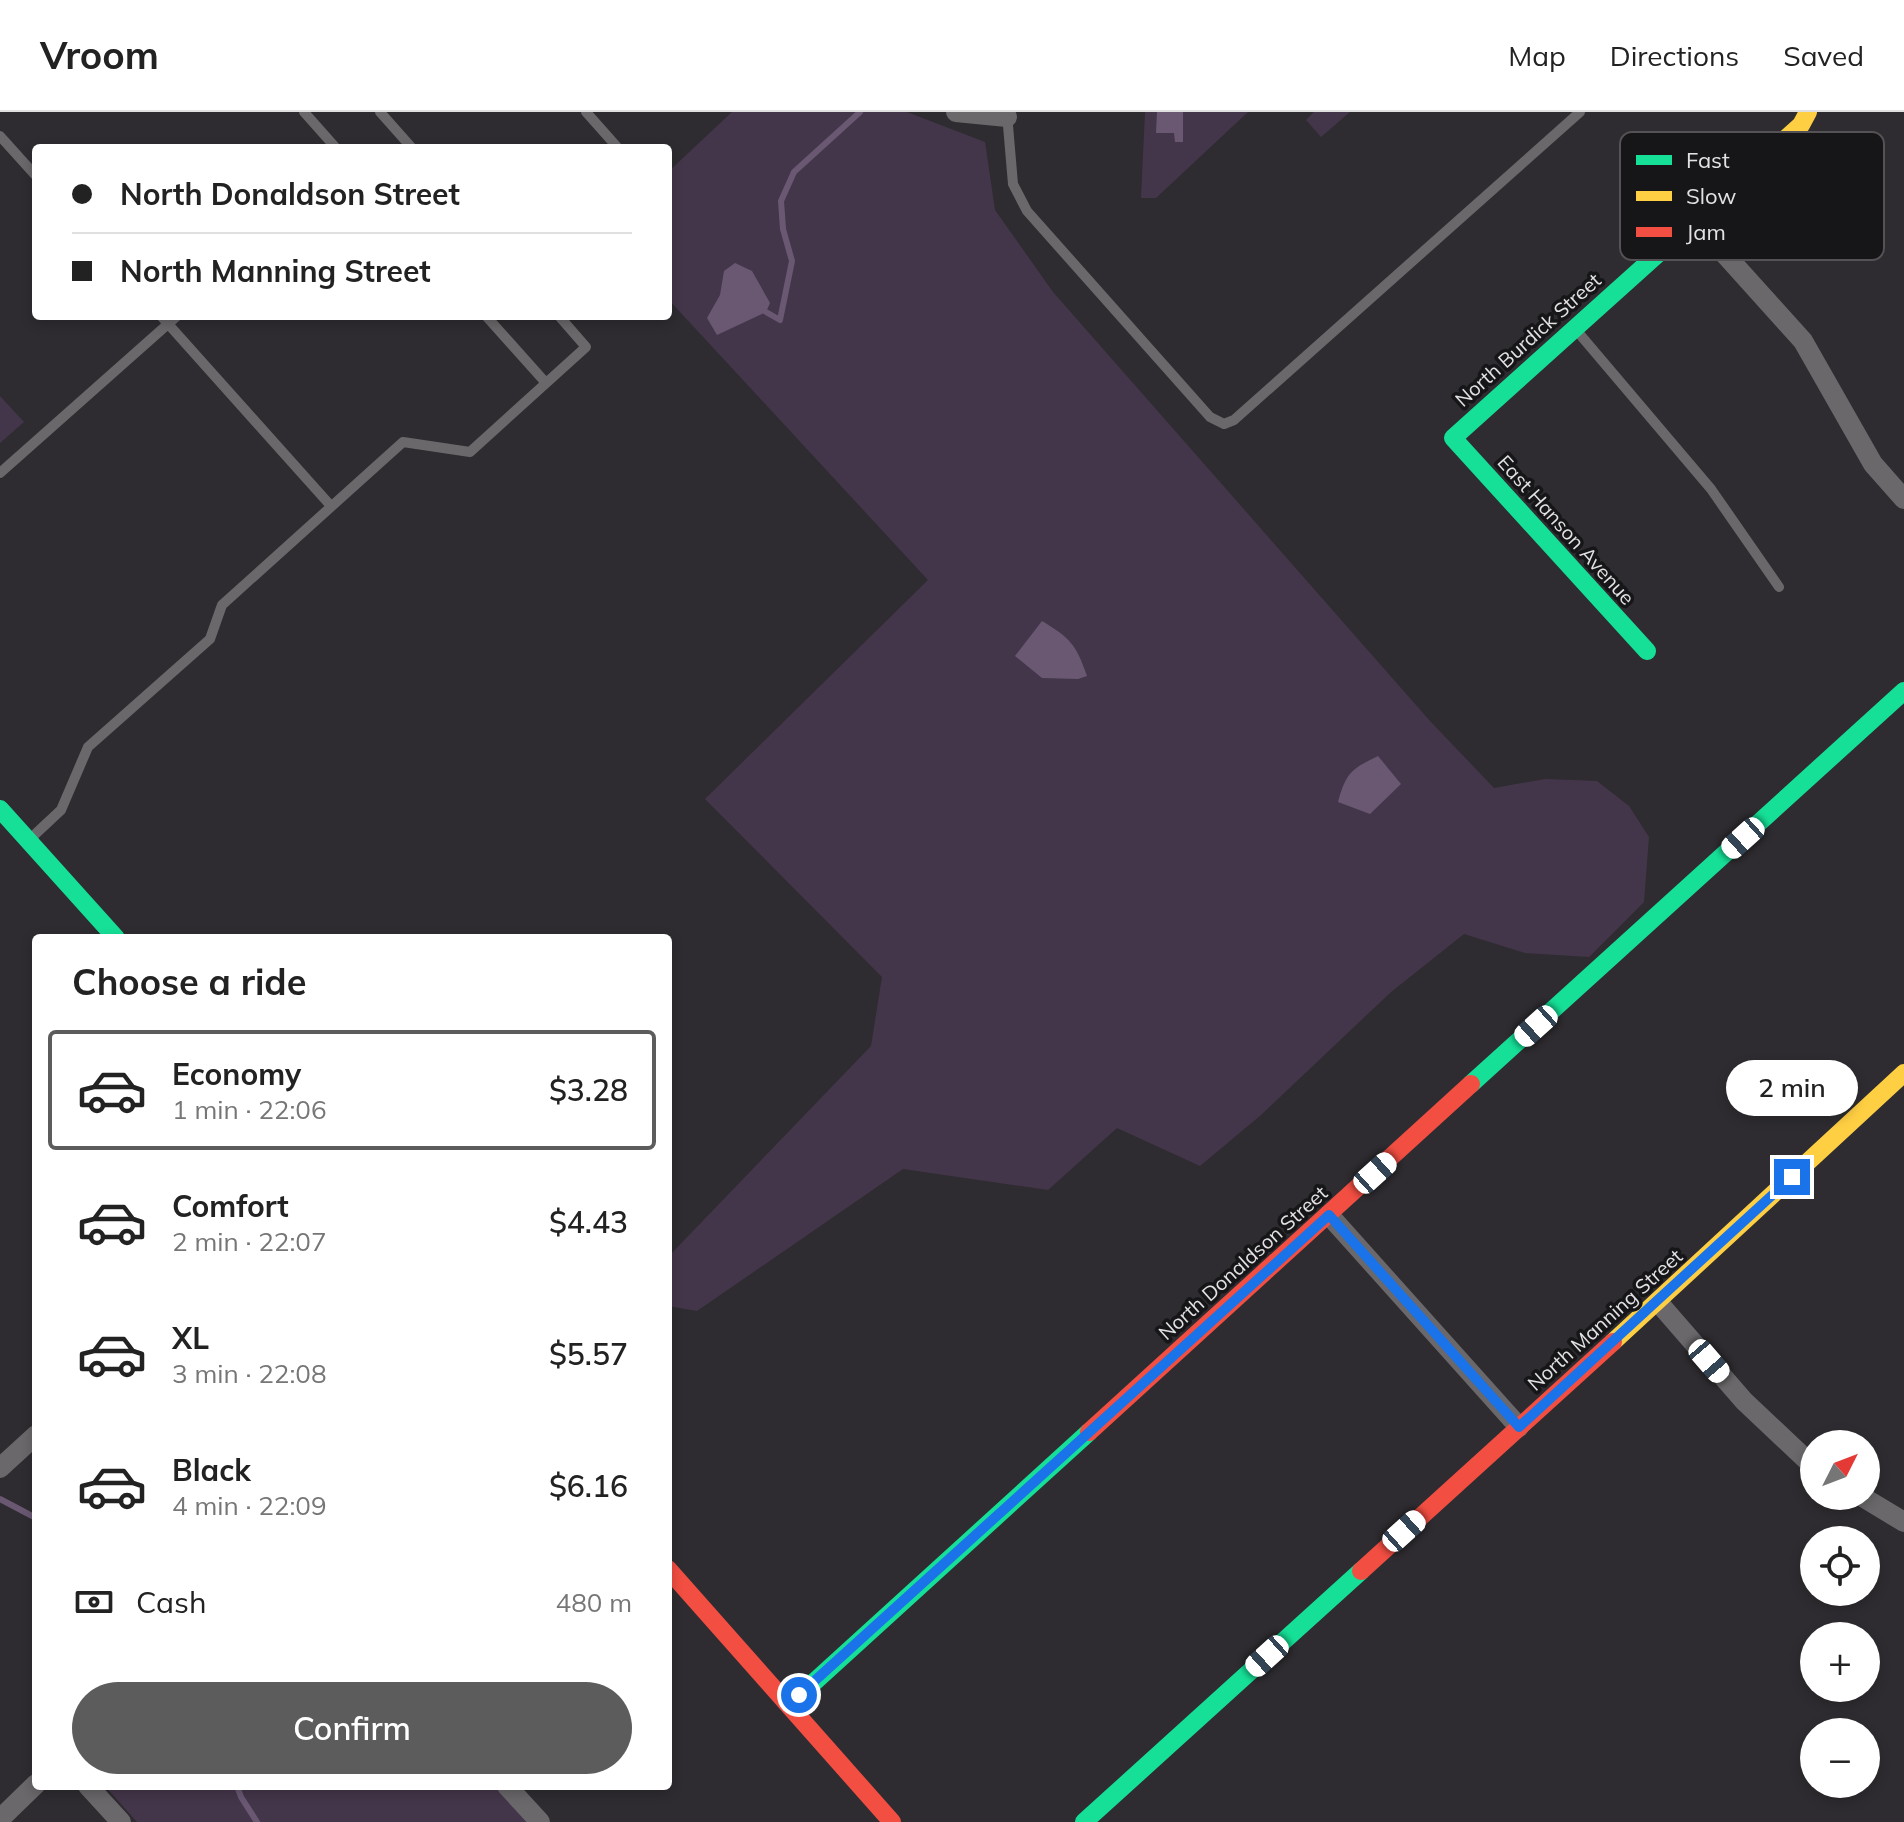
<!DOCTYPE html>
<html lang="en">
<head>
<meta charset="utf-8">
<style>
  body { margin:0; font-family:Mulish,sans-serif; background:#f6f6f6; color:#222; height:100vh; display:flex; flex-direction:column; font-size:30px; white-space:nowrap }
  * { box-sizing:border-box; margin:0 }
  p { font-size:26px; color:#767676 }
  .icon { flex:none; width:44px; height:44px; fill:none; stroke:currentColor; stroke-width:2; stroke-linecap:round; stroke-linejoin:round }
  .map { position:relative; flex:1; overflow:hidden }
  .side { position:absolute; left:32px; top:822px; width:640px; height:856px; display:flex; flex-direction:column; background:#fff; border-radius:8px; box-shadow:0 4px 12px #0003 }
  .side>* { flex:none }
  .hud { position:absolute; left:32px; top:32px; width:640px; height:176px; border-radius:8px; box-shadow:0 4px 12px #0003; display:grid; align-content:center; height:176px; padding:0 40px; background:#fff }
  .needle { width:52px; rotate:48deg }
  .buttons { position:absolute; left:1800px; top:1318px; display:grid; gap:16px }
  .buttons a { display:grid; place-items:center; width:80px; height:80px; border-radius:50%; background:#fff; box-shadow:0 4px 12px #0003; font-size:40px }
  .end { position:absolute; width:36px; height:36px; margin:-18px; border:10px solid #1a73e8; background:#fff; box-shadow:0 0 0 4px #fff }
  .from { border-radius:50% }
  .bubble { position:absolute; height:56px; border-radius:28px; background:#fff; box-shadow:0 4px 12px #0003; font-size:26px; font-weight:600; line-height:56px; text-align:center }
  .car { position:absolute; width:24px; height:48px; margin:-24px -12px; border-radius:10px; box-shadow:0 0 6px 2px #0007; background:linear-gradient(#fff 24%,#345 0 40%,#fff 0 76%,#345 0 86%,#fff 0) }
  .hud b { display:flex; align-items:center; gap:28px; height:76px; font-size:30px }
  .hud b+b { border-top:2px solid #e0e0e0 }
  .hud i { width:20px; height:20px; background:#222 }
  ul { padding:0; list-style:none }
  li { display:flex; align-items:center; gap:24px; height:120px; margin:0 16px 12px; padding:0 24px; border:4px solid transparent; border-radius:8px }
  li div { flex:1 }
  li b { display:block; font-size:30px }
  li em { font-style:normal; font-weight:600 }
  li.current { border-color:#5c5c5d }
  li>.icon { width:72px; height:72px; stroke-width:1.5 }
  h2 { padding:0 40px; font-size:36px; line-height:96px }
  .pay { display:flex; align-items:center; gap:20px; height:88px; padding:0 40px; font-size:30px }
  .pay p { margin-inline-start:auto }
  .action { display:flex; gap:16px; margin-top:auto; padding:16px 40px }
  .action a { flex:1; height:92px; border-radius:48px; background:#5c5c5d; color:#fff; font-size:32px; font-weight:600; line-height:92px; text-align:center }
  header { display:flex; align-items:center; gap:48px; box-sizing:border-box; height:112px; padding:0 40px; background:#fff; border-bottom:2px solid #e0e0e0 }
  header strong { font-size:38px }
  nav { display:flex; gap:44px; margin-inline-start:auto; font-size:28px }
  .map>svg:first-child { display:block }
  .green { fill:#44364a }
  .water { fill:#6a5873 }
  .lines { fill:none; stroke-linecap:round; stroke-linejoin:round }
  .stream { stroke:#6a5873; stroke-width:6 }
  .lane { stroke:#6a686a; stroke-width:10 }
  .street { stroke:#6a686a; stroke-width:20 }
  .fast { stroke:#16e098; stroke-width:18 }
  .slow { stroke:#ffcf43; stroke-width:18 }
  .jam { stroke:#f24e42; stroke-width:18 }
  .route { stroke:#1a73e8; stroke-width:10 }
  .labels { text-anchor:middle; stroke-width:7; stroke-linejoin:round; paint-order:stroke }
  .street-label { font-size:20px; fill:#e3e1e4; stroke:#161517 }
  .key { fill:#161517; stroke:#545254; stroke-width:2 }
  .key-label { font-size:22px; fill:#e3e1e4 }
</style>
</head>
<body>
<header>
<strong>Vroom</strong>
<nav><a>Map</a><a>Directions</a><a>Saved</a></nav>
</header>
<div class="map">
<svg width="1904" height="1710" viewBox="0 0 1904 1710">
  <rect width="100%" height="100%" fill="#2e2c30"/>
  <path class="green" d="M 732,0 L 907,0 L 985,30 L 995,98 L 1053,180 L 1430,609 L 1494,676 L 1545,667 L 1597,669 L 1629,694 L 1649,725 L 1644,790 L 1589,845 L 1525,841 L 1464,822 L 1391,880 L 1261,1003 L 1200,1054 L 1117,1016 L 1048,1078 L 903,1057 L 697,1199 L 668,1194 L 668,1145 L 871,934 L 882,865 L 705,687 L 928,468 L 668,187 L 668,60 Z
    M 1145,0 L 1248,0 L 1156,86 L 1141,86 Z
    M 1314,0 L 1350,0 L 1321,25 L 1306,8 Z
    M 0,284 L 24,310 L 0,331 Z
    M 105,1674 L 495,1674 L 528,1710 L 137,1710 Z"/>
  <path class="water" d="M 1157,0 L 1183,0 L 1183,30 L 1175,30 L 1174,21 L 1156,21 Z
    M 735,151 L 752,159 L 770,191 L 766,200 L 717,223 L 707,206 L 720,183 L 724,159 Z
    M 1042,509 C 1070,526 1076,532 1087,564 L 1078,567 L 1042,566 L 1015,544 Z
    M 1378,644 L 1401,672 L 1370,702 L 1338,690 C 1346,661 1351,657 1378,644 Z"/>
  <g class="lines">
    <path class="stream" d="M 766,200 L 780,208 L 792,149 L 783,117 L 781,89 L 794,60 L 860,0
      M 0,1387 L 36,1406
      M 237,1674 L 241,1685 L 257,1710"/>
    <path class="lane" d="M 304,0 L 336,36
      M 380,0 L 412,36
      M 586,0 L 618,36
      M 1007,2 L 1013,72 L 1027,99 L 1210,305 L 1224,312 L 1234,308 L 1580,0
      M 0,24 L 36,64
      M 161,204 L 331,394
      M 486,204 L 546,271
      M 1577,219 L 1711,377 L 1779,475
      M 0,361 L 177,204
      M 30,727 L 61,698 L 88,635 L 210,527 L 222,493 L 403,330 L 470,340 L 586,235 L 559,204"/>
    <path class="street" d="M 956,0 L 1007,5
      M 1694,108 L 1803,229 L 1873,352 L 1904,387
      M 1329,1103 L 1519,1315
      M 1658,1190 L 1744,1289 L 1814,1355
      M 0,1356 L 36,1323
      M 1861,1384 L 1904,1410
      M 88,1674 L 121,1710
      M 507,1674 L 540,1710
      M 0,1707 L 36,1672"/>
    <path class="fast" d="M 1647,539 L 1453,326 L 1720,86
      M 0,697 L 116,826
      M 1471,972 L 1904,579
      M 789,1593 L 1089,1320
      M 1084,1710 L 1361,1459"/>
    <path class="slow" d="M 1720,86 L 1801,13 L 1808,0
      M 1613,1230 L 1904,961"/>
    <path class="jam" d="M 1089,1320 L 1471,972
      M 668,1457 L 892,1710
      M 1361,1459 L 1613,1230"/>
  </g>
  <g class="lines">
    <path class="route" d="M 799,1583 L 1329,1103 L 1519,1315 L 1792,1065"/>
  </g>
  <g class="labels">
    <g class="street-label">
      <text transform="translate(1528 228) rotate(-42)" y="7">North Burdick Street</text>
      <text transform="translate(1566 418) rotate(48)" y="7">East Hanson Avenue</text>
      <text transform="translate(1243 1151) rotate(-42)" y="7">North Donaldson Street</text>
      <text transform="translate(1605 1208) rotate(-42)" y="7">North Manning Street</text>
    </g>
  </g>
  <rect x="1620" y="20" width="264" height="128" rx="12" class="key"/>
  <rect x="1636" y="43" width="36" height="10" fill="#16e098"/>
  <rect x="1636" y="79" width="36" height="10" fill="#ffcf43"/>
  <rect x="1636" y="115" width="36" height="10" fill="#f24e42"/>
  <g class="key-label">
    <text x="1686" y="56">Fast</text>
    <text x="1686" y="92">Slow</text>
    <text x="1686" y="128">Jam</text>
  </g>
</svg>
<div class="buttons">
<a><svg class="needle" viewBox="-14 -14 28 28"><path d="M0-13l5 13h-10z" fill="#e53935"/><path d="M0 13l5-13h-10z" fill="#767676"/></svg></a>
<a><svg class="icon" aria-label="locate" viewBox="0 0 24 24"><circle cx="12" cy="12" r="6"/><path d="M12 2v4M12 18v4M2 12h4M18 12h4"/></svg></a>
<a>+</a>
<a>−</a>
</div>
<i class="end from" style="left:799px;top:1583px"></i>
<i class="end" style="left:1792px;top:1065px"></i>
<div class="bubble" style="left:1726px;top:948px;width:132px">2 min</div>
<i class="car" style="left:1743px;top:726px;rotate:228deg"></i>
<i class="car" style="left:1536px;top:914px;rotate:228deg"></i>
<i class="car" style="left:1375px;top:1061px;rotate:48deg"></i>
<i class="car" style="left:1709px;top:1249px;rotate:139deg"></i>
<i class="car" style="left:1404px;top:1419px;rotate:48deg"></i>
<i class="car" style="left:1267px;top:1544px;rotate:228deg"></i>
<div class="hud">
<b><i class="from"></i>North Donaldson Street</b>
<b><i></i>North Manning Street</b>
</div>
<section class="side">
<h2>Choose a ride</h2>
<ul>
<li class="current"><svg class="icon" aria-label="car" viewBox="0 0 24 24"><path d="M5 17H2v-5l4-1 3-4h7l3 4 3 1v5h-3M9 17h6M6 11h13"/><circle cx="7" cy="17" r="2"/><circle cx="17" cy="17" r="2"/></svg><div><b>Economy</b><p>1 min · 22:06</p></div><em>$3.28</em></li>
<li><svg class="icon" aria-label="car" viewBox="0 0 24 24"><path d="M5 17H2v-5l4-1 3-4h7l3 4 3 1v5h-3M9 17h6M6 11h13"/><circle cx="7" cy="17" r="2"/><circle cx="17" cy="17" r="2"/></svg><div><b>Comfort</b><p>2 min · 22:07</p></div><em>$4.43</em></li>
<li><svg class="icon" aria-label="car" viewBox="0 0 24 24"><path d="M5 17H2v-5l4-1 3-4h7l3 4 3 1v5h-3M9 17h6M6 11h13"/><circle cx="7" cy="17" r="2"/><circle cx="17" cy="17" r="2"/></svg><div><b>XL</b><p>3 min · 22:08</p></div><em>$5.57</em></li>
<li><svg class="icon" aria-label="car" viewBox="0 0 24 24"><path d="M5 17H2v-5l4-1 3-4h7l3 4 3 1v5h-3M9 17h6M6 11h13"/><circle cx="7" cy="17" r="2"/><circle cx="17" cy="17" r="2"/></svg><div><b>Black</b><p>4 min · 22:09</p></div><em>$6.16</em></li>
</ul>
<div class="pay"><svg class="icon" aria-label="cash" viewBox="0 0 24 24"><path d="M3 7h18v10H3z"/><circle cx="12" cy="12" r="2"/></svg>Cash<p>480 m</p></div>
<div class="action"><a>Confirm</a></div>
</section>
</div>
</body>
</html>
